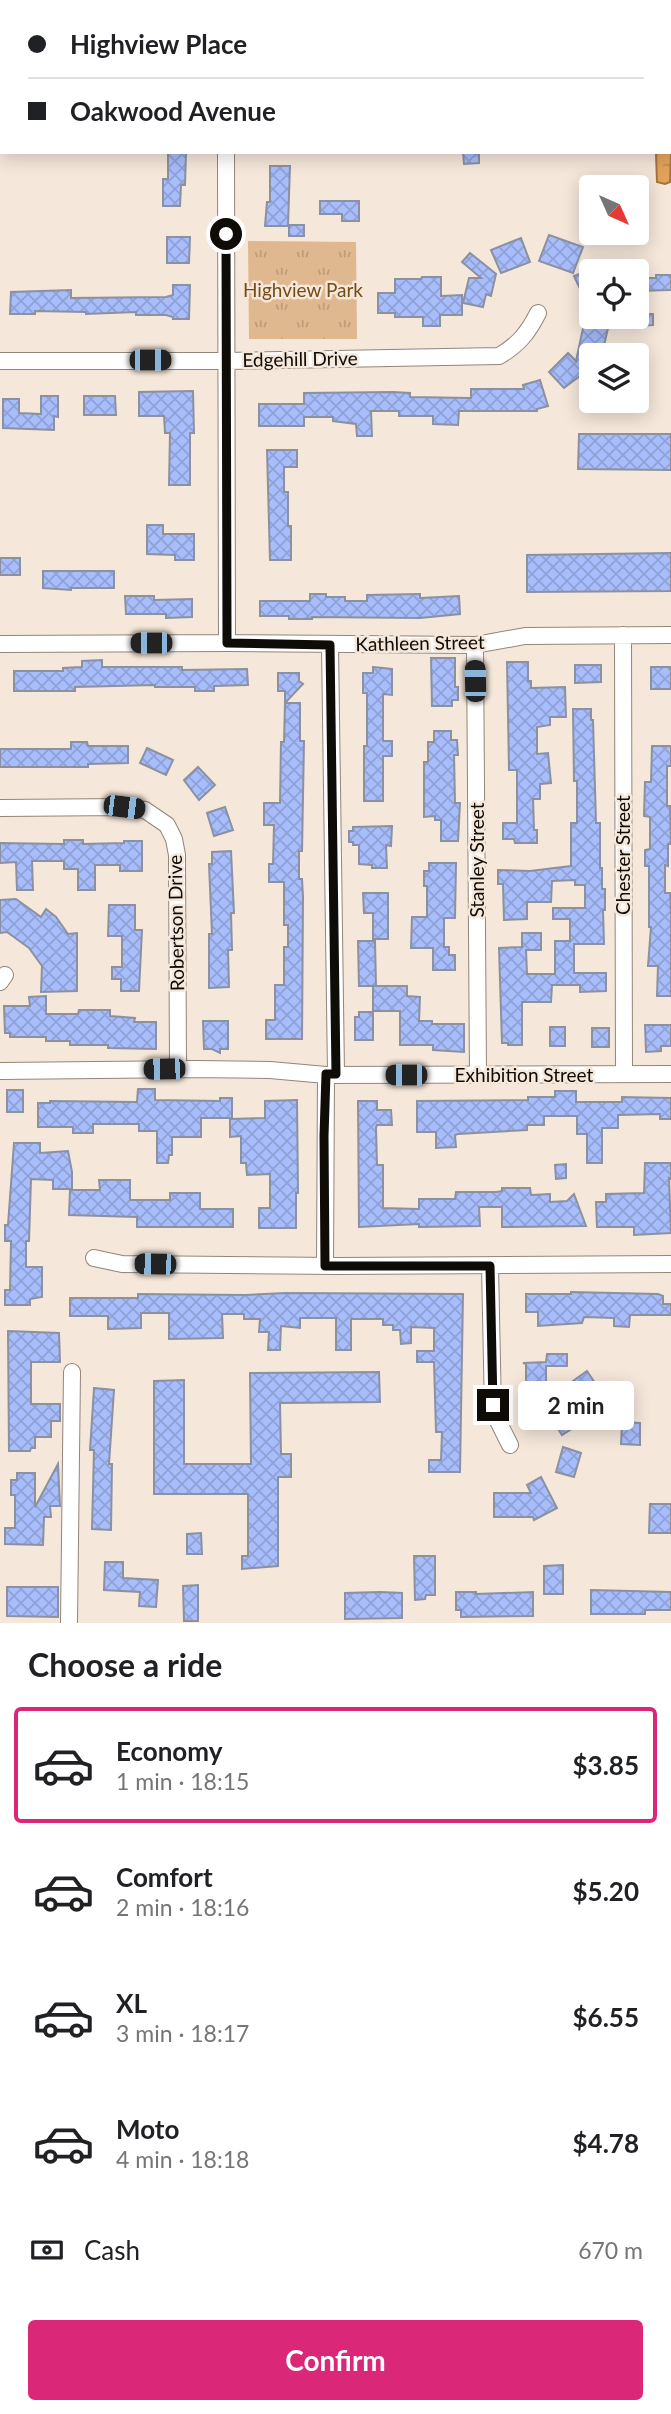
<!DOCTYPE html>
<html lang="en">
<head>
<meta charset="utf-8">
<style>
  body { margin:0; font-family:Lato,sans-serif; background:#f6f6f6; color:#202124; height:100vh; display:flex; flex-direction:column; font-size:26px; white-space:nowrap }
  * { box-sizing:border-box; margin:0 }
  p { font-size:23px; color:#757577 }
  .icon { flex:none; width:38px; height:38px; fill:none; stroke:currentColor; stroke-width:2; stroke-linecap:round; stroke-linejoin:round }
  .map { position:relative; height:1623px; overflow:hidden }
  .side { display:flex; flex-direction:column; background:#fff; flex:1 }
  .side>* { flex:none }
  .top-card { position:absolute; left:0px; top:0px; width:672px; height:154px; box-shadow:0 4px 18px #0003; display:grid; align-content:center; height:154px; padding:0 28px; background:#fff }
  .needle { width:46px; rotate:135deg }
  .tools { position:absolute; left:579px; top:175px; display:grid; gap:14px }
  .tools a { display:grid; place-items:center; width:70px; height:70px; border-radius:7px; background:#fff; box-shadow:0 4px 18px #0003; font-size:35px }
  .end { position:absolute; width:32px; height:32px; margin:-16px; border:9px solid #0f0b07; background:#fff; box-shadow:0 0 0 4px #fff }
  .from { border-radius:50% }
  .bubble { position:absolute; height:49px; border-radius:7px; background:#fff; box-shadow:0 4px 18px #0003; font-size:23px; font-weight:700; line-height:49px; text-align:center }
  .car { position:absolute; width:21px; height:42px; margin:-21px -10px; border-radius:9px; box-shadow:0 0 5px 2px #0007; background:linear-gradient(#222 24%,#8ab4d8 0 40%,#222 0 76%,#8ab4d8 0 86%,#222 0) }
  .top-card b { display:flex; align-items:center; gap:24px; height:66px; font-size:26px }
  .top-card b+b { border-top:2px solid #e0e0e0 }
  .top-card i { width:18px; height:18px; background:#202124 }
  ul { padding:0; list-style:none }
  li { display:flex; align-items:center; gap:21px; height:116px; margin:0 14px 10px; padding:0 14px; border:4px solid transparent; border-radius:7px }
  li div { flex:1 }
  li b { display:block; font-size:26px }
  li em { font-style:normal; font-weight:700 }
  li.selected { border-color:#db2777 }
  li>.icon { width:63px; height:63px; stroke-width:1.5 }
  h2 { padding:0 28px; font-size:32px; line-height:84px }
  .pay { display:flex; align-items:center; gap:18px; height:77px; padding:0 28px; font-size:26px }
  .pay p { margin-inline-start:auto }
  .button { display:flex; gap:14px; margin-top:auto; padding:14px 28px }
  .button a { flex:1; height:80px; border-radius:7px; background:#db2777; color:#fff; font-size:28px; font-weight:700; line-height:80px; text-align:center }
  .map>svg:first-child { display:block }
  .built { fill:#edd9c6 }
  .park { fill:url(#park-tufts) }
  .water { fill:url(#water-ripples); stroke:#a37541; stroke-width:2 }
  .building { fill:url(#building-cross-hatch); stroke:#8b91a0; stroke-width:2 }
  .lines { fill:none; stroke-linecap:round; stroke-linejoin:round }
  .minor-casing { stroke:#928679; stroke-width:18 }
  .minor { stroke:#fff; stroke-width:16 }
  .route { stroke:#0f0b07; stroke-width:9 }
  .labels { text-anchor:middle; stroke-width:5; stroke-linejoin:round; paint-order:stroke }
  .park-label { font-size:19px; fill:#764b16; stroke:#f5e7da }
  .street-label { font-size:19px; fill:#0f0b07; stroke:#f5e7da }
</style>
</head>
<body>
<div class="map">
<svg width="671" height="1623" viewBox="0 0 671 1623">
  <defs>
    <pattern id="park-tufts" width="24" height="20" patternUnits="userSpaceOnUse" patternTransform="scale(1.75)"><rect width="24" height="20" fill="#dfb88f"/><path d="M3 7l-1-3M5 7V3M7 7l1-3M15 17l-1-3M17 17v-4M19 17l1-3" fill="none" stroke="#be9d7a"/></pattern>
    <pattern id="water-ripples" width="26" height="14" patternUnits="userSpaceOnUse" patternTransform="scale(1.75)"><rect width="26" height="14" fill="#e3a25a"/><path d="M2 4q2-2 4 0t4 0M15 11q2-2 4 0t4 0" fill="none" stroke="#c28a4d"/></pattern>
    <pattern id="building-cross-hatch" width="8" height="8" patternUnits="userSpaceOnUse" patternTransform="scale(1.75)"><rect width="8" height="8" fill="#a7bdfc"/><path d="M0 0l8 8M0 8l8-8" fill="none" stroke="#8fa1d6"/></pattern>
  </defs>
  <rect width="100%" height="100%" fill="#f5e7da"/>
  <path class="built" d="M 0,0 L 365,0 L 365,2 L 2,2 L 0,40 Z"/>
  <path class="park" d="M 248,241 L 356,242 L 357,339 L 249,339 Z"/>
  <path class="water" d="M 660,152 L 671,153 L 670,182 L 665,184 L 657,182 L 656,154 Z"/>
  <path class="building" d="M 168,152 L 186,152 L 185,185 L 181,185 L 180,206 L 163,206 L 163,179 L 168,179 Z
    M 463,152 L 479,152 L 479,163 L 464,164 Z
    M 270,166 L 290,166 L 288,226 L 265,226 L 267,202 L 270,202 Z
    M 320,201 L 359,201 L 359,221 L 342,221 L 342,214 L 320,214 Z
    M 289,225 L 304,225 L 304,236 L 289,236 Z
    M 549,235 L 583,247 L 573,273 L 539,261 Z
    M 167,237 L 190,237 L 189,263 L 167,263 Z
    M 521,238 L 530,262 L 501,273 L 491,250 Z
    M 470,253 L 496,274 L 491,296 L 486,294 L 483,307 L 463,303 L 469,278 L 481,278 L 462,262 Z
    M 592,269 L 592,312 L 591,312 L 574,276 Z
    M 656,275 L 671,275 L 671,290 L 637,291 L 637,278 L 656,278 Z
    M 422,277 L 441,277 L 441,296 L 462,295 L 462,315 L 440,315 L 440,326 L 423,326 L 423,317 L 395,317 L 395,313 L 378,313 L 378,293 L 395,293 L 395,279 L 421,279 Z
    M 173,285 L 190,285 L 189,319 L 173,319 L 173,317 L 166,315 L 136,315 L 136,312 L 86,314 L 86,312 L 35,311 L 35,314 L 10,314 L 11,292 L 71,290 L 71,298 L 166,297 L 173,295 Z
    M 637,314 L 653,314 L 653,325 L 637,326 Z
    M 585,319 L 609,324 L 602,354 L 592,351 L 592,367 L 564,388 L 549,372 L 568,353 L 576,361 Z
    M 540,380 L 548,406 L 537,409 L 537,411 L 459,411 L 458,425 L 433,424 L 433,416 L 399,416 L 399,411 L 371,411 L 372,436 L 357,436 L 356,424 L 333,421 L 333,417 L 304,417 L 304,426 L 259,426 L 259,404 L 304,404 L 304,393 L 393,392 L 410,393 L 410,397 L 471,398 L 471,389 L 524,389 L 523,385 Z
    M 193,391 L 194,433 L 190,433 L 190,485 L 169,485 L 170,433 L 165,433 L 164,416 L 139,416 L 139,392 Z
    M 41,396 L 58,396 L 58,417 L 54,416 L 54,430 L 3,428 L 3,399 L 19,399 L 19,413 L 41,414 Z
    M 84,396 L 115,396 L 116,415 L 84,415 Z
    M 579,434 L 671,434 L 671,470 L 578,469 Z
    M 267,450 L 297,450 L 297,467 L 284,467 L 284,492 L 288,492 L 288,526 L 291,526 L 291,560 L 270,560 Z
    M 147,525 L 163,525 L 163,534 L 194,534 L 194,560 L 175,560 L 175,555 L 147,554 Z
    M 671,553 L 671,591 L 527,592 L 527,555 Z
    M 0,558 L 20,558 L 20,575 L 0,575 Z
    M 43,571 L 114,571 L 114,588 L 71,588 L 71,590 L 43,588 Z
    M 310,594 L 326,594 L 326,597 L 345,597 L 345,601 L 367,601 L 367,595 L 420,594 L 420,598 L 459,596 L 460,614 L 420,618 L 312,617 L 312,619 L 289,619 L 289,616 L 260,616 L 260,601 L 310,601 Z
    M 125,596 L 154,596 L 154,600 L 192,599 L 192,617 L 166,618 L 166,614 L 126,614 Z
    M 431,658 L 455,658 L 455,687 L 458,687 L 458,700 L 452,700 L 452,706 L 432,706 Z
    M 102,660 L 102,667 L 182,667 L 182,670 L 247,669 L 248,685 L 214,686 L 214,691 L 195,691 L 195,687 L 155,687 L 155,685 L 75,687 L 75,691 L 14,691 L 14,671 L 63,671 L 63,668 L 82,667 L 82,661 Z
    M 507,662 L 528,662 L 528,681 L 531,681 L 531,688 L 565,687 L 566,717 L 550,717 L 550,725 L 537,727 L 537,754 L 548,753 L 551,783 L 540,784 L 540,799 L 533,799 L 534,830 L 537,830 L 537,843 L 515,843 L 514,839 L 503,839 L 503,823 L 517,823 L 517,770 L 509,770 Z
    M 575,665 L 601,665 L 601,682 L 575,683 Z
    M 373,667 L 392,669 L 392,695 L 383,694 L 383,741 L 392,741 L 392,756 L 383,756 L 383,801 L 364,801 L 364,746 L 367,746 L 367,693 L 363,693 L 363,673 L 373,673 Z
    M 651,667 L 671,667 L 671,689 L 651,689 Z
    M 278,673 L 299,673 L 299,681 L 303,684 L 285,703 L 285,691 L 278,691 Z
    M 285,703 L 300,703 L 300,741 L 304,741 L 302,851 L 299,851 L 299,879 L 302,879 L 303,897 L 302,1039 L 266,1039 L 266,1020 L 275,1020 L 275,985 L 284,985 L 284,947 L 288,947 L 288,925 L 284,925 L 284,882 L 269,882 L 269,864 L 273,864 L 274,825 L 264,825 L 264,803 L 280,803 L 281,742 L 284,742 Z
    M 573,709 L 591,709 L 591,720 L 593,720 L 596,823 L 600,823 L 600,868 L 602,868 L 602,889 L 605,889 L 605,910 L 603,910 L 604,944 L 574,944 L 574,973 L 606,973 L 606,991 L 580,992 L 580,985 L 552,985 L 551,1002 L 522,1002 L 522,1045 L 508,1045 L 508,1043 L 502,1043 L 499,948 L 522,947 L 522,933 L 541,933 L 541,950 L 526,950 L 527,974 L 555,974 L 555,941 L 570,941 L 570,919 L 553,919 L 553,908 L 585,908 L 585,885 L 575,885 L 575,880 L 552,881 L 551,902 L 527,902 L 527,919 L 504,920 L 503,884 L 498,884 L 498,870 L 530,871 L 571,866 L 571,823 L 577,823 L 577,781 L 574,781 Z
    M 434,731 L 451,731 L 451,740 L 457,740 L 458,755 L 454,755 L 455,803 L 460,803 L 458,841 L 441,841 L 441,820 L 435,820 L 435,816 L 424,817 L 424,762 L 428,762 L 428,742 L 434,742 Z
    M 71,742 L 87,742 L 88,746 L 128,746 L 128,763 L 88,764 L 88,767 L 0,767 L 0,749 L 71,749 Z
    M 652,746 L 671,746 L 671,766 L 667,766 L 667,806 L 670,806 L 671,844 L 668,844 L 668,866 L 665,865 L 665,893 L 670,893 L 671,911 L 671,996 L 657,996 L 658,966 L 648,966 L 651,927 L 649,927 L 649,866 L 645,866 L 645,850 L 650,849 L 650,817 L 644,816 L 645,782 L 651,782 Z
    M 147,748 L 173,760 L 166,775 L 140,763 Z
    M 198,767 L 215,785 L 199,800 L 184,780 Z
    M 225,807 L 233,830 L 214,836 L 207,813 Z
    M 392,826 L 391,846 L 386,845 L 387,868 L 372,868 L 372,865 L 359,864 L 359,845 L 353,845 L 353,842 L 349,842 L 349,831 L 353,831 L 353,827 Z
    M 64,840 L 83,840 L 83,844 L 124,843 L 124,841 L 142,841 L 142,871 L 120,871 L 120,865 L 95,865 L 95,890 L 78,890 L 78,869 L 64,869 L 64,861 L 32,861 L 33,890 L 17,890 L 16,862 L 0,863 L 0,843 L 64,844 Z
    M 231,851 L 234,913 L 231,913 L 232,950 L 228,950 L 229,987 L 209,988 L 209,934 L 212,934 L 209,864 L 212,864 L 212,852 Z
    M 429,863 L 456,863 L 455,918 L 444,918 L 444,947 L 449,947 L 449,955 L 455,955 L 455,970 L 433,970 L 433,948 L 411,948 L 412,917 L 427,917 L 427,886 L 424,886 L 424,871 L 429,871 Z
    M 363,893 L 388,893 L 388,939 L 373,939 L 373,913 L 364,913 Z
    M 16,899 L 41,917 L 46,909 L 56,917 L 68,934 L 77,933 L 77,991 L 41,992 L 42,966 L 29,948 L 7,932 L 0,933 L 0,900 Z
    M 109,905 L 135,905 L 135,930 L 142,930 L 139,991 L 121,991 L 121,979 L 112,979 L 112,967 L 122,967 L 122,936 L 108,936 Z
    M 358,941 L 375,941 L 376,986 L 359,986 Z
    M 373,986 L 407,986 L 407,996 L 420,997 L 419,1021 L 432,1021 L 432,1024 L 464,1024 L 464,1052 L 433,1050 L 433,1045 L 400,1045 L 400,1011 L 373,1011 Z
    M 46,996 L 46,1014 L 78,1014 L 79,1010 L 110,1010 L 110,1016 L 135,1018 L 134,1022 L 156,1022 L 156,1049 L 108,1048 L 108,1045 L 70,1045 L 70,1041 L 46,1041 L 46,1037 L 10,1037 L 10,1033 L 5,1033 L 4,1006 L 30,1006 L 29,997 Z
    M 359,1012 L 373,1012 L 373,1040 L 355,1040 L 355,1017 L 359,1017 Z
    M 203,1021 L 228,1021 L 228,1049 L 220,1049 L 220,1053 L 212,1049 L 204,1049 Z
    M 645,1025 L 671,1025 L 671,1046 L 661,1046 L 661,1051 L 646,1052 Z
    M 550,1027 L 565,1027 L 565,1046 L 550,1046 Z
    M 592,1028 L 609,1028 L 609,1047 L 592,1047 Z
    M 138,1089 L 155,1089 L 155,1100 L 220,1101 L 220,1098 L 232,1098 L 232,1118 L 201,1118 L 201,1137 L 172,1137 L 172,1155 L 169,1155 L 168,1163 L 157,1163 L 157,1131 L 139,1131 L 139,1124 L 93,1124 L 93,1133 L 73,1133 L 73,1127 L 38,1127 L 38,1103 L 50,1103 L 50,1101 L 137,1102 Z
    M 7,1090 L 23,1090 L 23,1112 L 7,1112 Z
    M 555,1091 L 576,1091 L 576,1102 L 622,1102 L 622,1097 L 671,1098 L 671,1119 L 660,1119 L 660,1114 L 618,1115 L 618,1128 L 602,1128 L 602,1163 L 587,1163 L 587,1134 L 577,1134 L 577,1116 L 544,1116 L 544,1125 L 527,1125 L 527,1130 L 458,1134 L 455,1135 L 456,1147 L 436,1148 L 436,1132 L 417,1132 L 417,1101 L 528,1100 L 528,1097 L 555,1097 Z
    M 297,1100 L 298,1193 L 296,1193 L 296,1228 L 259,1228 L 259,1208 L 270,1208 L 270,1174 L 247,1175 L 246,1163 L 241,1163 L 241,1136 L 230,1137 L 230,1119 L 265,1118 L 265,1101 Z
    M 358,1101 L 377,1101 L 377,1110 L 391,1110 L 392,1125 L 377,1125 L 376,1128 L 377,1165 L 383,1165 L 383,1208 L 419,1209 L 419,1199 L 455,1199 L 456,1192 L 497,1192 L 502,1191 L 502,1188 L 530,1188 L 531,1195 L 550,1194 L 550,1202 L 567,1201 L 574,1194 L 586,1226 L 502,1227 L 502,1207 L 479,1207 L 480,1226 L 419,1227 L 419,1224 L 359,1227 Z
    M 14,1143 L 40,1143 L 40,1153 L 68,1151 L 72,1172 L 72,1189 L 53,1189 L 53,1180 L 31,1179 L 29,1241 L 26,1241 L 26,1267 L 42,1267 L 42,1297 L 30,1299 L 30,1305 L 5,1305 L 5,1290 L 10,1290 L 11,1241 L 5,1241 L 5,1225 L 8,1225 Z
    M 645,1163 L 671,1163 L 671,1179 L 669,1178 L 671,1233 L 634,1235 L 634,1227 L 597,1227 L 596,1202 L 606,1202 L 606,1194 L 644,1193 Z
    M 566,1164 L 566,1178 L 556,1179 L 555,1165 Z
    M 99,1180 L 130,1180 L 130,1200 L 170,1200 L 170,1193 L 200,1193 L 200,1209 L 233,1209 L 233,1227 L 137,1227 L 137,1217 L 69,1215 L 70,1190 L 100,1190 Z
    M 571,1292 L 658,1294 L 663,1296 L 663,1304 L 671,1304 L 671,1315 L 630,1315 L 629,1327 L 614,1326 L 614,1318 L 584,1317 L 582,1323 L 538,1326 L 538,1312 L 526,1312 L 526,1294 L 571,1294 Z
    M 286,1293 L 463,1294 L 460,1472 L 429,1472 L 429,1460 L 441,1460 L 442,1432 L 436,1432 L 434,1362 L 417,1362 L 417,1351 L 434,1351 L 434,1328 L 411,1327 L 411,1343 L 401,1344 L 400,1330 L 393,1330 L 393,1325 L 383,1325 L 383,1319 L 351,1319 L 351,1350 L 336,1350 L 336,1318 L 300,1318 L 300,1328 L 281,1326 L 280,1350 L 268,1350 L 269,1332 L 259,1332 L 260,1319 L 244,1319 L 244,1314 L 222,1314 L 223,1338 L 169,1339 L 169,1313 L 141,1313 L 141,1328 L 108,1329 L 108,1316 L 70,1316 L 70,1298 L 138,1298 L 138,1294 L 245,1295 Z
    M 8,1331 L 59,1333 L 60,1362 L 31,1362 L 31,1404 L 60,1404 L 60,1421 L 51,1421 L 51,1437 L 35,1437 L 35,1448 L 31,1448 L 30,1451 L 9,1451 Z
    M 547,1354 L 567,1354 L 567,1366 L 546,1366 L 546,1391 L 526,1391 L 526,1364 L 523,1363 L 546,1362 Z
    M 587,1371 L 595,1383 L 584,1390 L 579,1390 L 573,1381 Z
    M 379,1372 L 380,1402 L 280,1403 L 281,1454 L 291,1454 L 291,1477 L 278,1477 L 278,1566 L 242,1569 L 242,1556 L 248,1556 L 248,1494 L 154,1494 L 154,1381 L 184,1380 L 184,1464 L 251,1464 L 250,1373 Z
    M 94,1388 L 114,1390 L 109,1464 L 112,1464 L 111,1530 L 92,1529 L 94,1450 L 90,1450 Z
    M 565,1399 L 581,1423 L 562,1435 L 548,1413 L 551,1412 L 549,1409 Z
    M 622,1422 L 640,1423 L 640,1445 L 621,1444 Z
    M 563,1447 L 581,1453 L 574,1477 L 556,1472 Z
    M 58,1464 L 60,1506 L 50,1506 L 51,1517 L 44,1517 L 43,1545 L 5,1544 L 5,1528 L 15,1528 L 15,1495 L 11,1495 L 11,1480 L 17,1480 L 17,1473 L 35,1473 L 35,1507 Z
    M 541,1477 L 557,1508 L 534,1520 L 533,1517 L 494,1517 L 494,1493 L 531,1493 L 527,1485 Z
    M 650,1504 L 671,1504 L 671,1533 L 649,1533 Z
    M 201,1533 L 202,1554 L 187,1554 L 187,1534 Z
    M 414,1556 L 435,1556 L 435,1595 L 426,1595 L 425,1599 L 415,1600 Z
    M 105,1562 L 123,1562 L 123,1578 L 158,1580 L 156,1607 L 139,1606 L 140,1592 L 104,1590 Z
    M 563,1565 L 563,1594 L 544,1594 L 544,1566 Z
    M 198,1585 L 198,1621 L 184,1621 L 183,1586 Z
    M 7,1587 L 58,1587 L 58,1617 L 7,1616 Z
    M 591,1590 L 671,1592 L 671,1610 L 645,1610 L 645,1614 L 591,1614 Z
    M 381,1592 L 402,1593 L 402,1618 L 345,1619 L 345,1593 Z
    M 456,1592 L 476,1592 L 476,1594 L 533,1592 L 533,1616 L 461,1617 L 461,1610 L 456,1610 Z"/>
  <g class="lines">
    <g class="minor-casing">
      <path id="minor" d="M 44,0 L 44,2
        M 176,0 L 176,2
        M 591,0 L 591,2
        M 292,2 L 292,0
        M 670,60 L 671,60
        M 0,62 L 2,62
        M 226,152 L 227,643
        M 0,361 L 225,361 L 499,356 C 518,345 528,333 538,313
        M 623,635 L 624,1074
        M 0,644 L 227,643 L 475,645 L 525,636 L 671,635
        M 330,645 L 336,1074
        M 475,645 L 478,1075
        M 0,808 L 124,807 L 145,810 L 167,825 L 174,839 L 177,855 L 178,1069
        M 0,982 L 5,975
        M 0,1071 L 196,1069 L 270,1070 L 326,1075 L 671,1074
        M 94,1258 L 122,1264 L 337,1266 L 671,1264
        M 325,1266 L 326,1075
        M 490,1266 L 493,1411 L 510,1445
        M 69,1623 L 72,1372"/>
    </g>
    <use href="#minor" class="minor"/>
  </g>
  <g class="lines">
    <path class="route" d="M 226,234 L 227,643 L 330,645 L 336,1074 L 326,1074 L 324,1136 L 325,1266 L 490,1266 L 493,1405"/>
  </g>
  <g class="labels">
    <g class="park-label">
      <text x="303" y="297">Highview Park</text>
    </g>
    <g class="street-label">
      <text transform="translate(300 359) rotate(-1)" y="7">Edgehill Drive</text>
      <text transform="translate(420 643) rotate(-1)" y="7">Kathleen Street</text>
      <text transform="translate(623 855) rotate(-90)" y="7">Chester Street</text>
      <text transform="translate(477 860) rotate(-90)" y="7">Stanley Street</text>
      <text transform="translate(176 923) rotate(-91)" y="7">Robertson Drive</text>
      <text x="524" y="1082">Exhibition Street</text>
    </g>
  </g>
</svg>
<div class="tools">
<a><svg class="needle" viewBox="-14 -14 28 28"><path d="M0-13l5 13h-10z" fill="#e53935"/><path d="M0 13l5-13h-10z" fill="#757577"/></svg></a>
<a><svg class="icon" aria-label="locate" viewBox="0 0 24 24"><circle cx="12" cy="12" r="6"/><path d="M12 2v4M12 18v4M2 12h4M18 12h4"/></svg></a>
<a><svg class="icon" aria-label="layers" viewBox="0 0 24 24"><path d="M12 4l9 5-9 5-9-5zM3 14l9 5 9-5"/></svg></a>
</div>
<i class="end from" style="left:226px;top:234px"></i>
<i class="end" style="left:493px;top:1405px"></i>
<div class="bubble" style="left:518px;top:1381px;width:116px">2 min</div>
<i class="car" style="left:150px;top:360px;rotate:90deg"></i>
<i class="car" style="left:151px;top:643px;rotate:270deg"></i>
<i class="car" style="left:475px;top:681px;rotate:359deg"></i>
<i class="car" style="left:124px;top:807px;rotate:97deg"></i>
<i class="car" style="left:164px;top:1069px;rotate:269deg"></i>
<i class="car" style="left:406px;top:1075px;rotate:270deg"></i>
<i class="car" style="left:155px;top:1264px;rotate:271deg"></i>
<div class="top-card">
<b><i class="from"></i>Highview Place</b>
<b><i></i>Oakwood Avenue</b>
</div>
</div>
<section class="side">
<h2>Choose a ride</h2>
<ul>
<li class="selected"><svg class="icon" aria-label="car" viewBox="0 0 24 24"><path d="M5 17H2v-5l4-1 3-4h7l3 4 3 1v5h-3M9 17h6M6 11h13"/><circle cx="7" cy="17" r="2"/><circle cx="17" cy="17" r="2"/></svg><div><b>Economy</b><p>1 min · 18:15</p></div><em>$3.85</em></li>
<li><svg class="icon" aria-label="car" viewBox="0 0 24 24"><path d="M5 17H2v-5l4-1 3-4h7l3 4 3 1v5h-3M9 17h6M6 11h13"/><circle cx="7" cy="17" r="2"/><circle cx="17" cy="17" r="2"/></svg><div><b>Comfort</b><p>2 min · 18:16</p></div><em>$5.20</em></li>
<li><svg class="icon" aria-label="car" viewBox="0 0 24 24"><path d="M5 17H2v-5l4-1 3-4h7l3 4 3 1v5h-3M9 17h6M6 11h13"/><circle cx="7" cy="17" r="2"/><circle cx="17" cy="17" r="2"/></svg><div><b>XL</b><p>3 min · 18:17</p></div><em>$6.55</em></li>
<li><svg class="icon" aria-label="car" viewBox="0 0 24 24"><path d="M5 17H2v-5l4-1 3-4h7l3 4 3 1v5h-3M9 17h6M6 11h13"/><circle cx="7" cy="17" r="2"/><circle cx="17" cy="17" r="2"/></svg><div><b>Moto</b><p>4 min · 18:18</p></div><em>$4.78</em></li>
</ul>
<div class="pay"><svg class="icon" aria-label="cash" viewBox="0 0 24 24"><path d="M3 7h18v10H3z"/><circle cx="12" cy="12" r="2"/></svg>Cash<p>670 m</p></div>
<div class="button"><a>Confirm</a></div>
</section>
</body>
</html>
